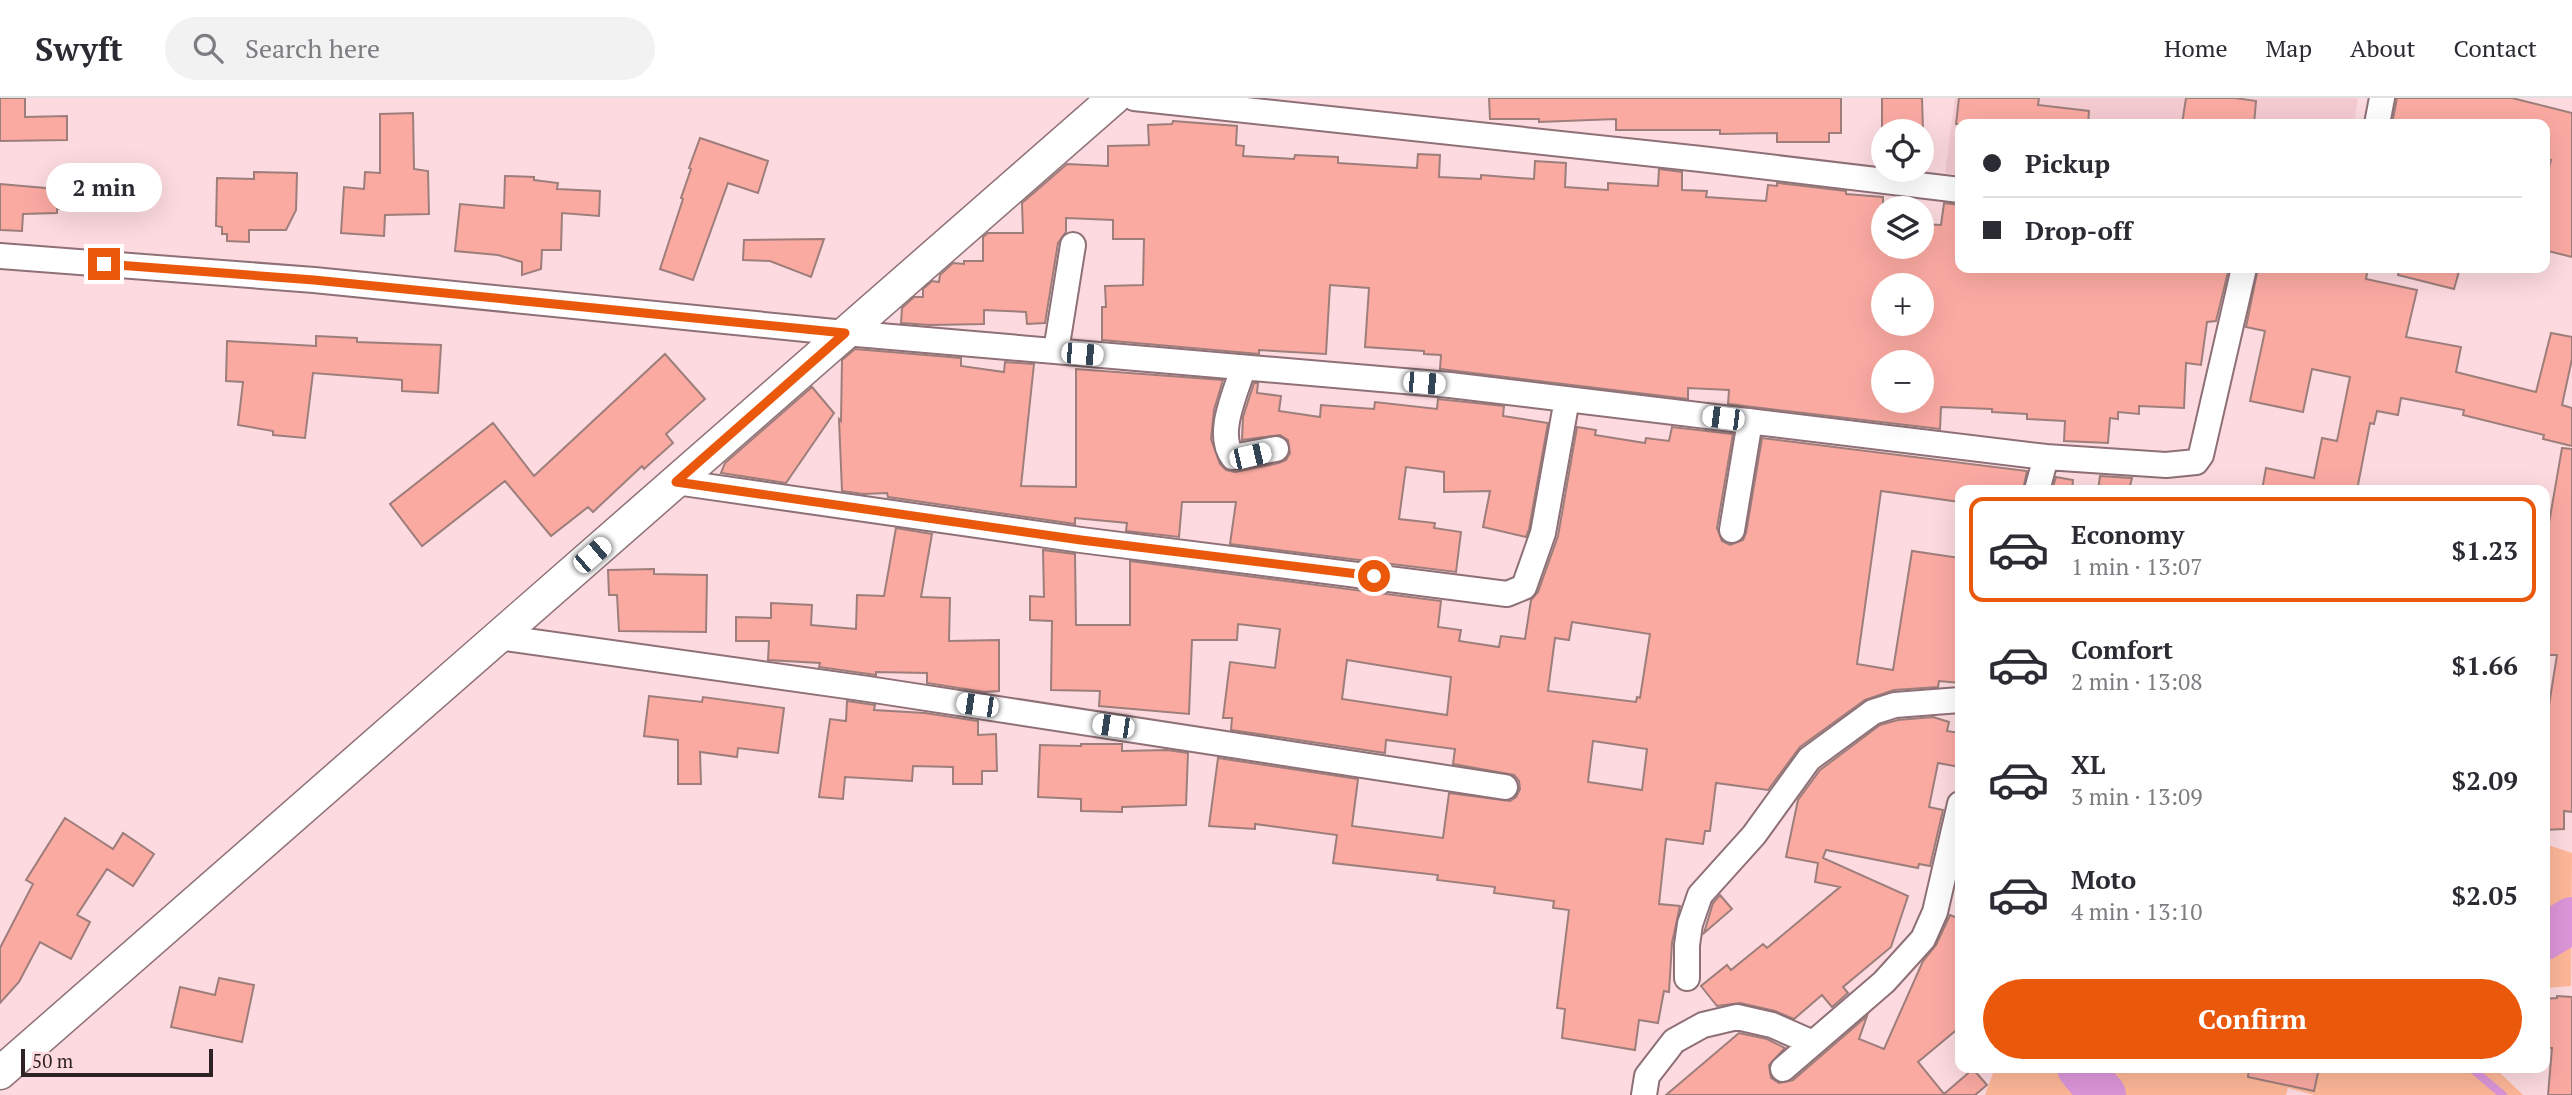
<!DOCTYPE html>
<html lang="en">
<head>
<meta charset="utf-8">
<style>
  body { margin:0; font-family:"PT Serif",serif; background:#f2f2f3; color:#2b2b33; height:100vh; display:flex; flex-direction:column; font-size:26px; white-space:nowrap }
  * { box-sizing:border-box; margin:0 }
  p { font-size:23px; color:#7c7c81 }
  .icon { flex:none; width:38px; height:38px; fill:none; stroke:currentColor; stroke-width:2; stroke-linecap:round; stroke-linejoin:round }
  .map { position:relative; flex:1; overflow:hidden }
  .details { position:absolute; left:1955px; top:387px; width:595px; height:588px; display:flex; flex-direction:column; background:#fff; border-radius:14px; box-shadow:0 7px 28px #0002 }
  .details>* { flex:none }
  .hud { position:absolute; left:1955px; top:21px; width:595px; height:154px; border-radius:14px; box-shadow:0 7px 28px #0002; display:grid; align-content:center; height:154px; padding:0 28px; background:#fff }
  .controls { position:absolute; left:1871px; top:21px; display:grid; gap:14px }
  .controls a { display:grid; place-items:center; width:63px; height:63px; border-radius:50%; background:#fff; box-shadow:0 7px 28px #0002; font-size:35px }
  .scale { position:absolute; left:21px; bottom:18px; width:192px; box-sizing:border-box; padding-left:7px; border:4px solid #2f2325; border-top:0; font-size:19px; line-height:24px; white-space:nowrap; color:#2f2325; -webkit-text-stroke:5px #fcdadf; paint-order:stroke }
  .end { position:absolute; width:32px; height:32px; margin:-16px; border:9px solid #ea580c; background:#fff; box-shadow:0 0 0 4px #fff }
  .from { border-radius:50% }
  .bubble { position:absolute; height:49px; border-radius:24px; background:#fff; box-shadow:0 7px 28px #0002; font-size:23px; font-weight:600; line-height:49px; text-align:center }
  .car { position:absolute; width:21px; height:42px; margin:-21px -10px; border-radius:9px; box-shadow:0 0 5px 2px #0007; background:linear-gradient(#fff 24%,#345 0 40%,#fff 0 76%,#345 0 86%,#fff 0) }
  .hud b { display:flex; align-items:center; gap:24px; height:66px; font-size:26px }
  .hud b+b { border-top:2px solid #e1e1e2 }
  .hud i { width:18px; height:18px; background:#2b2b33 }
  ul { padding:12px 0 0; list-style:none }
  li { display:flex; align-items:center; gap:21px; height:105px; margin:0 14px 10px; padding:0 14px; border:4px solid transparent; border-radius:14px }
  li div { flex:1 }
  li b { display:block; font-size:26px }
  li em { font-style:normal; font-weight:600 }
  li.current { border-color:#ea580c }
  li>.icon { width:63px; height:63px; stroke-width:1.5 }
  .button { display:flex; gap:14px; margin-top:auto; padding:14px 28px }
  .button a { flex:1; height:80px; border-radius:42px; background:#ea580c; color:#fff; font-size:28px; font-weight:600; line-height:80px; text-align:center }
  header { display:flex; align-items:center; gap:42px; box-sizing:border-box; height:98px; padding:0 35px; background:#fff; border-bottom:2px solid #e1e1e2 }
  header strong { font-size:33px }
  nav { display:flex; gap:38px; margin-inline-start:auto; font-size:24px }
  .search { width:490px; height:63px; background:#f2f2f3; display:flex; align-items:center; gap:18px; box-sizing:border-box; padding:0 24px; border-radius:38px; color:#7c7c81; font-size:26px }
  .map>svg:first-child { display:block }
  .built { fill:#f4cbd1 }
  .green { fill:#feb798 }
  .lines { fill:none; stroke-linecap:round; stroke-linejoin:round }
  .stream { stroke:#dc96d9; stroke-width:8 }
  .river { stroke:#dc96d9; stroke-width:46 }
  .building { fill:#fbaaa2; stroke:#9d7e7b; stroke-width:2; fill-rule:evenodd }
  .minor-casing { stroke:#8e7076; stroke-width:28 }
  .tertiary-casing { stroke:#8e7076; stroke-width:35 }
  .minor { stroke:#fff; stroke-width:24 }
  .tertiary { stroke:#fff; stroke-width:32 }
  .route { stroke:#ea580c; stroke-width:9 }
</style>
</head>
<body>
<header>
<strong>Swyft</strong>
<div class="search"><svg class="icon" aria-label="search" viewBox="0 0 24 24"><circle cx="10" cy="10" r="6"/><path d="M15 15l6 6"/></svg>Search here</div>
<nav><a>Home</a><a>Map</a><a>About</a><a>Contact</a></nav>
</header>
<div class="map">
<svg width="2572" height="997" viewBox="0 0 2572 997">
  <rect width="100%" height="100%" fill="#fcdadf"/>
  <path class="built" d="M 1955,0 L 2358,0 L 2354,26 L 1960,26 L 1960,77 L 1945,75 Z"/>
  <path class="green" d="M 2545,746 L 2572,755 L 2571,888 L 2545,890 Z
    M 1995,970 L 2495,970 L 2523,997 L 2314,997 L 2288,990 L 2286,997 L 1985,997 Z"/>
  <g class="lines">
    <path class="stream" d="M 2471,970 L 2503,997"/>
    <path class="river" d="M 2544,839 L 2572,822
      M 2080,970 L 2103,997"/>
  </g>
  <path class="building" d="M 0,0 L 25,0 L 25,19 L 67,18 L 67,42 L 0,43 Z
    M 1489,0 L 1841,0 L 1841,35 L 1829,35 L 1829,44 L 1777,44 L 1777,35 L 1720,36 L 1720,32 L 1616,32 L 1616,21 L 1539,24 L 1539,21 L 1490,21 Z
    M 1882,0 L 1922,0 L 1923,33 L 1882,33 Z
    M 1959,0 L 2039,0 L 2038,7 L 2089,13 L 2088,26 L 1956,26 Z
    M 2186,0 L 2235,0 L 2256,3 L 2254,26 L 2182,26 Z
    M 2397,0 L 2512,0 L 2572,15 L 2572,159 L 2544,152 L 2544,87 L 2551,62 L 2544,60 L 2544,26 L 2392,26 Z
    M 413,15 L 414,71 L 428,73 L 429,116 L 385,117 L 384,138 L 341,135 L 344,89 L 364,91 L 365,74 L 380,75 L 380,16 Z
    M 1173,23 L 1237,28 L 1236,47 L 1244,48 L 1243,58 L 1294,61 L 1295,57 L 1338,59 L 1338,65 L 1417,70 L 1418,56 L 1440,57 L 1439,79 L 1481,81 L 1481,77 L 1534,81 L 1535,63 L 1566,65 L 1565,89 L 1608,92 L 1608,85 L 1658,88 L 1659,71 L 1682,74 L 1682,92 L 1707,93 L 1706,99 L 1766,103 L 1768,87 L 1777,88 L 1777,85 L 1846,93 L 1846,96 L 1883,99 L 1883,149 L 1922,149 L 1922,126 L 1941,127 L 1944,105 L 1960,107 L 1960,170 L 2207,170 L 2228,174 L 2216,223 L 2207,224 L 2201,267 L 2186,265 L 2184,310 L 2139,308 L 2139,316 L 2118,314 L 2118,321 L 2110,320 L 2108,345 L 2064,343 L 2065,323 L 2027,321 L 2027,316 L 1992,314 L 1992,311 L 1941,309 L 1940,331 L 1728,306 L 1729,292 L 1688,290 L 1688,301 L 1440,271 L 1441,257 L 1424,256 L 1424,253 L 1365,249 L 1369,190 L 1330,187 L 1326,256 L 1259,252 L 1259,256 L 1102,242 L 1102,209 L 1106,209 L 1105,188 L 1143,187 L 1144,141 L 1113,141 L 1113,122 L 1066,120 L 1066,134 L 1058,145 L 1045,225 L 1027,226 L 1026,214 L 984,212 L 984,226 L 930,227 L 901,225 L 902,210 L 914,199 L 923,199 L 923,191 L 932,183 L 939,184 L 940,177 L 953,165 L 964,166 L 964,163 L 983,163 L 983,139 L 988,135 L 1023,135 L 1022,105 L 1067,66 L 1108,68 L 1108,48 L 1149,47 L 1148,27 L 1172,26 ZM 1883,187 L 1922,187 L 1922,226 L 1883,226 ZM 1883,264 L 1922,264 L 1922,303 L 1883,303 Z
    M 700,40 L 768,63 L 758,95 L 728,85 L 693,182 L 660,171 L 683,101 L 681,100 L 691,71 L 689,70 Z
    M 254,74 L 297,75 L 296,112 L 286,132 L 249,132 L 249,144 L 227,143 L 227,136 L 222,136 L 222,129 L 216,128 L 217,80 L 254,81 Z
    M 505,78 L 534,79 L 534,82 L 558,85 L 557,91 L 600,93 L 599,118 L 562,115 L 561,152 L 542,152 L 541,171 L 522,177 L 522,164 L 498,157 L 455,153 L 460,106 L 504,110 Z
    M 0,86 L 68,92 L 68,111 L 57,111 L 57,115 L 23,116 L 22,133 L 0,132 Z
    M 824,141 L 811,179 L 770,163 L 743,162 L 744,142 Z
    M 2258,170 L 2368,170 L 2366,181 L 2417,192 L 2406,239 L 2461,249 L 2456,274 L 2536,294 L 2551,235 L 2572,239 L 2572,261 L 2562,307 L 2572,310 L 2572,348 L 2543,341 L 2544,337 L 2463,317 L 2464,312 L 2401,300 L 2398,317 L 2377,313 L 2374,326 L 2370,325 L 2357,392 L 2262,392 L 2266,370 L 2314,380 L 2322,340 L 2337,343 L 2350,279 L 2312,271 L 2303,314 L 2250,303 L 2265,233 L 2246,229 Z
    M 2399,170 L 2460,170 L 2454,191 L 2398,177 Z
    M 316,238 L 357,240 L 357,244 L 441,247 L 438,295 L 402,293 L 402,282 L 313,275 L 305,340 L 273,337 L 273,333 L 238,327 L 243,284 L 226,283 L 227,243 L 316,248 Z
    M 855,251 L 961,260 L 961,268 L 1004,274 L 1005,264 L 1034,266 L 1021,388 L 1076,389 L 1076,271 L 1223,282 L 1214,312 L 1211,341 L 1220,366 L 1226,372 L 1235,374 L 1279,365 L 1286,362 L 1290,355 L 1288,342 L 1280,337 L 1242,342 L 1243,319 L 1254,285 L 1258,285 L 1257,295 L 1281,298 L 1279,313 L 1320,319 L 1321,307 L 1374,311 L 1375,304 L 1437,311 L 1438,301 L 1504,308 L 1503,318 L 1548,325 L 1529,431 L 1526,439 L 1483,429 L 1490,393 L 1444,394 L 1444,374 L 1406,369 L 1399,421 L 1435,425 L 1434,430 L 1461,434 L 1456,474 L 1230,446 L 1236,404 L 1182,404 L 1179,439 L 1126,433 L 1127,425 L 1075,420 L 1075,426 L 888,399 L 887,395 L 863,396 L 842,393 L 839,321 L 841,323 L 842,262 Z
    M 665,256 L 705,301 L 666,336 L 673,345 L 644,371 L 642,368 L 593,414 L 588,409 L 551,438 L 505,383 L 422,448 L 390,406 L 493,325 L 534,378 Z
    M 812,289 L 834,315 L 786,385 L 721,375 L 725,365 Z
    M 1577,329 L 1596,332 L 1595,337 L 1645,345 L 1646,340 L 1669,343 L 1672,329 L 1733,336 L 1717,430 L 1722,443 L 1730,447 L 1743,442 L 1746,435 L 1762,340 L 2027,373 L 2023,392 L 1960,392 L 1960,404 L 1881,393 L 1857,566 L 1893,572 L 1912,453 L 1960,460 L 1960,585 L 1939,583 L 1938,589 L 1894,592 L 1865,602 L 1800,649 L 1768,692 L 1716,685 L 1710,733 L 1705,733 L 1703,746 L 1666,741 L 1659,806 L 1680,808 L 1672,845 L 1669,894 L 1664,893 L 1658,925 L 1639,922 L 1635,952 L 1562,940 L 1565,911 L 1557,910 L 1569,812 L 1553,810 L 1554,803 L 1494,795 L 1495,789 L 1437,782 L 1438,777 L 1333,765 L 1337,737 L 1255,726 L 1255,731 L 1209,728 L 1218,660 L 1358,681 L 1352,728 L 1443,740 L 1449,695 L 1510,703 L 1516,699 L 1520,691 L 1519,683 L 1514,677 L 1453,666 L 1455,651 L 1386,642 L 1385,655 L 1231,632 L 1232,620 L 1223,620 L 1230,564 L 1275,570 L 1280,531 L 1238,526 L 1237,542 L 1192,542 L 1189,616 L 1099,608 L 1100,593 L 1051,592 L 1052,523 L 1030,522 L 1030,498 L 1044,499 L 1043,452 L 1075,456 L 1076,527 L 1130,527 L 1130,463 L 1441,503 L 1438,529 L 1461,532 L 1459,543 L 1499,549 L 1501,538 L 1525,541 L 1531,502 L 1538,494 L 1558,438 ZM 1572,524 L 1650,536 L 1640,600 L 1637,599 L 1636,604 L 1548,593 L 1555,540 L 1569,542 ZM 1347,562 L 1451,579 L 1447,617 L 1342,601 ZM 1593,643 L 1647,651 L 1642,692 L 1588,684 Z
    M 2562,350 L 2572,351 L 2572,714 L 2564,713 L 2564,731 L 2544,732 L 2544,606 L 2549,607 L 2557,557 L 2546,557 L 2544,454 Z
    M 2100,378 L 2132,380 L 2129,392 L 2098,392 Z
    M 2056,379 L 2073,382 L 2072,392 L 2052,392 Z
    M 896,430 L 932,436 L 921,499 L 950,500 L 949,543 L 999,542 L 999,593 L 984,594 L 927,585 L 927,575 L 876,574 L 876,577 L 819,569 L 820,565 L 768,562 L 769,543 L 736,543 L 736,519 L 771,520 L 771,505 L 812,507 L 811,527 L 856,531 L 857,497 L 884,498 Z
    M 654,471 L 654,476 L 707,477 L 706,534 L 619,533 L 617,497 L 609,497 L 608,472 Z
    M 649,598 L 702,604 L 703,599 L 784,610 L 778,655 L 738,650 L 737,659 L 700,654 L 701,686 L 678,686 L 678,642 L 644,638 Z
    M 847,603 L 875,607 L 874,612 L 925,615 L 978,623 L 978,637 L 996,636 L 997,673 L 982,673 L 982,686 L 953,686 L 953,669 L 913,668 L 912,683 L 845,679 L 843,701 L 819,699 L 830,621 L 846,623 Z
    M 1933,619 L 1949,624 L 1947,633 L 1960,635 L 1960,669 L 1938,665 L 1929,709 L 1943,712 L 1930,768 L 1919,766 L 1918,770 L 1826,752 L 1823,760 L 1908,798 L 1891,849 L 1843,889 L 1848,895 L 1832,909 L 1822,897 L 1794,921 L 1775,913 L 1740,905 L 1717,908 L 1701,888 L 1727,867 L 1731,872 L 1763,846 L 1767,850 L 1840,789 L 1815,784 L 1818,765 L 1786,759 L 1798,702 L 1820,672 L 1880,627 L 1898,622 Z
    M 1081,646 L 1122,646 L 1122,653 L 1167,652 L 1188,655 L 1186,707 L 1122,709 L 1122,714 L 1081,713 L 1081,701 L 1038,699 L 1040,647 L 1081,648 Z
    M 65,720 L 113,751 L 123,735 L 154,756 L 133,788 L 107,771 L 77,817 L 90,824 L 71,861 L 40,844 L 19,884 L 0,905 L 0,850 L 33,786 L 26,782 Z
    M 1720,797 L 1732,811 L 1704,835 L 1713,805 Z
    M 1950,817 L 1960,821 L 1960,929 L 1918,964 L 1944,996 L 1973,971 L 1987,987 L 1975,997 L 1666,997 L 1739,935 L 1767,941 L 1785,950 L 1769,967 L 1771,980 L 1779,985 L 1793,982 L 1867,918 L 1859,941 L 1884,951 L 1923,863 L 1936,847 Z
    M 219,880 L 254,887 L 242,944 L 171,929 L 180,889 L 215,897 Z
    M 2557,898 L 2572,899 L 2572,997 L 2548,997 L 2552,950 L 2545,950 L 2544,901 L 2557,900 Z
    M 2249,970 L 2319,970 L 2314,993 L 2248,979 Z"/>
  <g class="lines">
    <g class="minor-casing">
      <path id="minor" d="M 1134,0 L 1701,61 L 1960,92
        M 2377,26 L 2382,0
        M 0,158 L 314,182 L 845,235 L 1450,287 L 2046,359 L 2166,367 L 2196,364 L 2201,357 L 2244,170
        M 1056,253 L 1073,147
        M 1243,270 C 1236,295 1215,336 1233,359 L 1276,351
        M 676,384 L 1081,442 L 1507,496 L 1524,489 L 1543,435 L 1567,301
        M 2037,392 L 2046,359
        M 1732,432 L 1750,323
        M 498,539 L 868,591 L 1505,689
        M 1687,880 L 1687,847 L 1690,826 L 1700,797 L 1754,737 L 1809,661 L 1873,614 L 1895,607 L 1960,602
        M 1783,971 L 1884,884 L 1923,841 L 1935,814 L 1960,706
        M 1644,997 L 1647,978 L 1674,943 L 1703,927 L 1737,919 L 1772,927 L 1813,945"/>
    </g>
    <g class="tertiary-casing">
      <path id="tertiary" d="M 0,975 L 1114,0"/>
    </g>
    <use href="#minor" class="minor"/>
    <use href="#tertiary" class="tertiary"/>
  </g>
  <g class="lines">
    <path class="route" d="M 104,166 L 314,182 L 845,235 L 676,384 L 1081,442 L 1374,478"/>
  </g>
</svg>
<div class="controls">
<a><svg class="icon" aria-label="locate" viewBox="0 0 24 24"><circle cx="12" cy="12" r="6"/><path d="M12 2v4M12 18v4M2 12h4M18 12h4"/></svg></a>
<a><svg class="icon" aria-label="layers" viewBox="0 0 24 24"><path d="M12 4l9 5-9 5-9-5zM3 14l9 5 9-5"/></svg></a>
<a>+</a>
<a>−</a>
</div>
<div class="scale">50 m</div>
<i class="end from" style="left:1374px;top:478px"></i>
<i class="end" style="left:104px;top:166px"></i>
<div class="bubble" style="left:46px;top:65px;width:116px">2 min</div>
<i class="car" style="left:1082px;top:256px;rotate:95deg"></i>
<i class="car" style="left:1424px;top:285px;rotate:95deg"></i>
<i class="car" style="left:1723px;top:320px;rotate:277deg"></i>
<i class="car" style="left:1250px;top:358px;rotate:77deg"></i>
<i class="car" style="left:592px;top:457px;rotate:49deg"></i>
<i class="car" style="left:977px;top:607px;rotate:278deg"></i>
<i class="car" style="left:1113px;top:628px;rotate:278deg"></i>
<div class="hud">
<b><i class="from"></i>Pickup</b>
<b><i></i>Drop-off</b>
</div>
<section class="details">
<ul>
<li class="current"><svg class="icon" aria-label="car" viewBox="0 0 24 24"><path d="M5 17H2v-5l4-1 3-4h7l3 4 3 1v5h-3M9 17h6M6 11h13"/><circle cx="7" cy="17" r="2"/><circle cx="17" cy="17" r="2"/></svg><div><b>Economy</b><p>1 min · 13:07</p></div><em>$1.23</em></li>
<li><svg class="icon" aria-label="car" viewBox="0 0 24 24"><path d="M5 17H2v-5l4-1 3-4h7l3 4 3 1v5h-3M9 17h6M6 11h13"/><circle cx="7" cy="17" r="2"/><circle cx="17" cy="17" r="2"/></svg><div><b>Comfort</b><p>2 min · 13:08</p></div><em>$1.66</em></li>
<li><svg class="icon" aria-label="car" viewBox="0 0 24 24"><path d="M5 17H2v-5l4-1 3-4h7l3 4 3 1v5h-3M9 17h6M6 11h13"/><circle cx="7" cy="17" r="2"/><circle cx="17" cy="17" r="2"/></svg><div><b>XL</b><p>3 min · 13:09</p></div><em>$2.09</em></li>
<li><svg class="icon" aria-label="car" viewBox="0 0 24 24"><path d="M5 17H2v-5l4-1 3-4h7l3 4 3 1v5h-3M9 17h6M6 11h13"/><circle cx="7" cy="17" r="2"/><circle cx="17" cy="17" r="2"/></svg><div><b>Moto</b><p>4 min · 13:10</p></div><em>$2.05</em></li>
</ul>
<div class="button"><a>Confirm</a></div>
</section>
</div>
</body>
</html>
